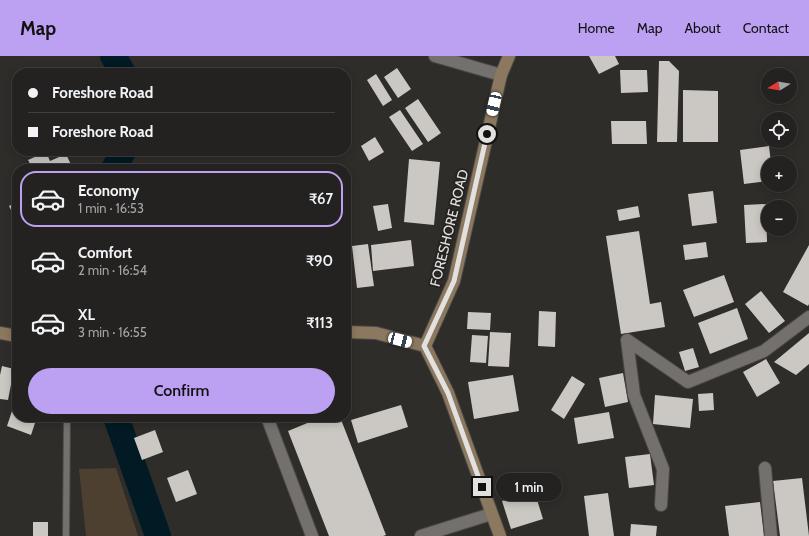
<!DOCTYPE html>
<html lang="en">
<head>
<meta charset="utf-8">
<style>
  body { margin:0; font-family:Cabin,sans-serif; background:#2f2f2d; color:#f1f3f6; height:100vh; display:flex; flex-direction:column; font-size:15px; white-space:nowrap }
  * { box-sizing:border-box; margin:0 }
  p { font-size:13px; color:#a3a4a5 }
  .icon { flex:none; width:22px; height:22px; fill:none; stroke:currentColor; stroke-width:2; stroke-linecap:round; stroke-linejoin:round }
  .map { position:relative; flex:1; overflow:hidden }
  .side { position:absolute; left:12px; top:108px; width:339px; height:258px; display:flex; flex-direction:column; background:#232220; border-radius:16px; box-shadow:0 2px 10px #0003,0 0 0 1px #403f3e }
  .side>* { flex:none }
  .banner { position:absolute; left:12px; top:12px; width:339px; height:88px; border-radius:16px; box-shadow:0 2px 10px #0003,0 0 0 1px #403f3e; display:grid; align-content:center; height:88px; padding:0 16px; background:#232220 }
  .needle { width:26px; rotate:259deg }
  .buttons { position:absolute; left:761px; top:12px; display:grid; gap:8px }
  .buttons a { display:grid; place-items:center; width:36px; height:36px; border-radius:50%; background:#232220; box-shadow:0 2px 10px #0003,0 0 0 1px #403f3e; font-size:20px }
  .end { position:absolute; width:18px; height:18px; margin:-9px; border:5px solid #e2e1df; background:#111; box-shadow:0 0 0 2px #111 }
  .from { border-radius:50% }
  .bubble { position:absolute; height:28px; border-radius:14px; background:#232220; box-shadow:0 2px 10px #0003,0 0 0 1px #403f3e; font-size:13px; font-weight:600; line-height:28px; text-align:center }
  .car { position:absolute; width:12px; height:24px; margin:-12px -6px; border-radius:5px; box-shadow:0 0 3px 1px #0007; background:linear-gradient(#fff 24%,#345 0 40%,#fff 0 76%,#345 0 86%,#fff 0) }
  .banner b { display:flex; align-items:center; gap:14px; height:38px; font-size:15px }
  .banner b+b { border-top:1px solid #403f3e }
  .banner i { width:10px; height:10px; background:#f1f3f6 }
  ul { padding:7px 0 0; list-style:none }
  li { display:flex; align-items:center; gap:12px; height:56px; margin:0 8px 6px; padding:0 8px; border:2px solid transparent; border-radius:16px }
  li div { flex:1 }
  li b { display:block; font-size:15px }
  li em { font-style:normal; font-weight:600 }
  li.current { border-color:#bca0f2 }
  li>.icon { width:36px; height:36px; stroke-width:1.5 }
  .cta { display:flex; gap:8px; margin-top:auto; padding:8px 16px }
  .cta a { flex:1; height:46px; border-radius:24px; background:#bca0f2; color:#111; font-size:16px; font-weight:600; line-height:46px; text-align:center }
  header { display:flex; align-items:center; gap:24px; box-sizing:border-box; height:56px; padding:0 20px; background:#bca0f2; color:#111 }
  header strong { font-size:19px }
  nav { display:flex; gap:22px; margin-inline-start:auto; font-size:14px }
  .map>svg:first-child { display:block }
  .green { fill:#4d4031 }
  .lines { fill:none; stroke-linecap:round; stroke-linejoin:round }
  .river { stroke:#011a23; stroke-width:26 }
  .building { fill:#cbc8c4 }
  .lane-casing { stroke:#4c4a48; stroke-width:8 }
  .street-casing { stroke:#4c4a48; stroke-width:14 }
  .secondary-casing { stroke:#4c4a48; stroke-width:14 }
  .lane { stroke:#73706d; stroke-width:6 }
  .street { stroke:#73706d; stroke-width:12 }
  .secondary { stroke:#8c785f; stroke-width:12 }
  .route { stroke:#e2e1df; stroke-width:5 }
  .labels { text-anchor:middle; stroke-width:4; stroke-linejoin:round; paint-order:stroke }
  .street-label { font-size:14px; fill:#e2e1df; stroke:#262321 }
</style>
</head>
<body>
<header>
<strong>Map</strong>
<nav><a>Home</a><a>Map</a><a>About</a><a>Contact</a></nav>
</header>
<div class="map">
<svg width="809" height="480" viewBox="0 0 809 480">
  <rect width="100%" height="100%" fill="#2f2d2a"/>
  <path class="green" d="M 116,412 L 138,480 L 86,480 L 79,413 Z"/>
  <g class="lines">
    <path class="river" d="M 113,0 L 123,17
      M 114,113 L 123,95
      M 116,361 L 158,480"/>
  </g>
  <path class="building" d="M 589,0 L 615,0 L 619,8 L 599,18 Z
    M 659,5 L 669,5 L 679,15 L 677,86 L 657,86 Z
    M 397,12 L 411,33 L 398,42 L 384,21 Z
    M 620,14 L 647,14 L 648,36 L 621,37 Z
    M 376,18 L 392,44 L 383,50 L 367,24 Z
    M 683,34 L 718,35 L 718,86 L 683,86 Z
    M 418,43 L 441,77 L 428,86 L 405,52 Z
    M 400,54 L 423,88 L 412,95 L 389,61 Z
    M 611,65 L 646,65 L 647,88 L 612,88 Z
    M 375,81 L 384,96 L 369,105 L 361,90 Z
    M 769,90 L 771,107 L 768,107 L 768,125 L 744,128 L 740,94 Z
    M 46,96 L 50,105 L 66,98 L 73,113 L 33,113 L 28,104 Z
    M 409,103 L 440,106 L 434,169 L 404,166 Z
    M 713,135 L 717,167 L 692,170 L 688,138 Z
    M 17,146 L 17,166 L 9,150 Z
    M 388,148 L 392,172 L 378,175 L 373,150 Z
    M 766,148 L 767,186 L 746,187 L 744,149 Z
    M 638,150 L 640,161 L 619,165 L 617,154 Z
    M 639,175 L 650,248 L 661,246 L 665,271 L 621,278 L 606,180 Z
    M 411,184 L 414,210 L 373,215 L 371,189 Z
    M 706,186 L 708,201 L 685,204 L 683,189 Z
    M 346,188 L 350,188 L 352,216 L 346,216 Z
    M 368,188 L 374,230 L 357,232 L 352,190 Z
    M 809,189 L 809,248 L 808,250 L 783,236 Z
    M 724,219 L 734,246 L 694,261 L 683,234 Z
    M 761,235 L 785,265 L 769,277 L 745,248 Z
    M 737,252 L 748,283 L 710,298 L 698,267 Z
    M 539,255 L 556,256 L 555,291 L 538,290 Z
    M 468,256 L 491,257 L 490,274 L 467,273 Z
    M 490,276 L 511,277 L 509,311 L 488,310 Z
    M 809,277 L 809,308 L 796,319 L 774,306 Z
    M 472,279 L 488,280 L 486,307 L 470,306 Z
    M 693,292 L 699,311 L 685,315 L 679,296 Z
    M 766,303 L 780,327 L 757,341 L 743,316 Z
    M 2,310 L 14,313 L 8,344 L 0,343 L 0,319 Z
    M 623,317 L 628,346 L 605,351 L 599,322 Z
    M 513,319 L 519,355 L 474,363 L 468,326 Z
    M 572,320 L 585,328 L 564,363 L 551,354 Z
    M 713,337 L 714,354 L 699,355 L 698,338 Z
    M 655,339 L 693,343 L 690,372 L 653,368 Z
    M 401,349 L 408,371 L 358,387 L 351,364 Z
    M 13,352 L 17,354 L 17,361 L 37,361 L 31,379 L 7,370 Z
    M 609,356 L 614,382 L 578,388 L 574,362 Z
    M 322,361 L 340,361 L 386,479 L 383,480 L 329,480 L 288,375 Z
    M 155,374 L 163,396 L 142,404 L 134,382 Z
    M 650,398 L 654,429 L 629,432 L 625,401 Z
    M 188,414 L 197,438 L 176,446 L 167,422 Z
    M 802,422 L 809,480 L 780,480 L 773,425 Z
    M 534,434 L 543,463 L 511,473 L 502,445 Z
    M 608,437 L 614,480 L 589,480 L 584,440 Z
    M 760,446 L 764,480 L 729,480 L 725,450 Z
    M 33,466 L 48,466 L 48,480 L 33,480 Z
    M 631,468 L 657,470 L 656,480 L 630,480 Z"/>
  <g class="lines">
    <g class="lane-casing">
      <path id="lane" d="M 66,480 L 67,361"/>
    </g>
    <g class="street-casing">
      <path id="street" d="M 435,0 L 501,19
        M 268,361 L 267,361 L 312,480
        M 765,412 L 771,480
        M 661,449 L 663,413 L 634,339 L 627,284 L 688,326 L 764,295 L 809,261
        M 421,480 L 491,458"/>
    </g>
    <g class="secondary-casing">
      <path id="secondary" d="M 346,276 L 376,277 L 425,290
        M 0,277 L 17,280
        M 500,480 L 448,337 L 425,290 L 454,225 L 501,19 L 509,0"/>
    </g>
    <use href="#lane" class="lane"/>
    <use href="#street" class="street"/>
    <use href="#secondary" class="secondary"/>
  </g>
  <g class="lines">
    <path class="route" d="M 482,431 L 448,337 L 424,290 L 454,225 L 487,78"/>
  </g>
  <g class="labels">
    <g class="street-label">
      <text transform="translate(449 172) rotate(-76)" y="5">FORESHORE ROAD</text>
    </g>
  </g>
</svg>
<div class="buttons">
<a><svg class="needle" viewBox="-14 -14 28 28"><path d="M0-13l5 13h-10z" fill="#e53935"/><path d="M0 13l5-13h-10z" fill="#a3a4a5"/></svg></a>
<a><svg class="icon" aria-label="locate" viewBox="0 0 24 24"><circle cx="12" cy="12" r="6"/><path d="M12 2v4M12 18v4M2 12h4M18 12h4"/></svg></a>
<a>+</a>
<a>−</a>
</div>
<i class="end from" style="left:487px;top:78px"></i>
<i class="end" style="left:482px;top:431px"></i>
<div class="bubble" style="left:496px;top:417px;width:66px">1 min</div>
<i class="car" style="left:494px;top:48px;rotate:193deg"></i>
<i class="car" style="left:400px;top:284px;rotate:105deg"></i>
<div class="banner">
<b><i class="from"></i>Foreshore Road</b>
<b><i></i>Foreshore Road</b>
</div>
<section class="side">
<ul>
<li class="current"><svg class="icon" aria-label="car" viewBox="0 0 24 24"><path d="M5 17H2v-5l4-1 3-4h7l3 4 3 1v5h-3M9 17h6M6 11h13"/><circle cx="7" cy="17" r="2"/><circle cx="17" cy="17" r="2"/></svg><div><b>Economy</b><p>1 min · 16:53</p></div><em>₹67</em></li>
<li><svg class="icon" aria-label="car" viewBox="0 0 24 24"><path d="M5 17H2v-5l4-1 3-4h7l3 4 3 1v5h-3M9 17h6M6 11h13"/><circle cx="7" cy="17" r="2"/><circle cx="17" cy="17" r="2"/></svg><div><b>Comfort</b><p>2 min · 16:54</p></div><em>₹90</em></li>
<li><svg class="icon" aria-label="car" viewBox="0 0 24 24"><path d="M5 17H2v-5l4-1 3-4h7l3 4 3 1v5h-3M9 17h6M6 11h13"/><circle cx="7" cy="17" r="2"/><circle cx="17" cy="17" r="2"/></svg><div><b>XL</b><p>3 min · 16:55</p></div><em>₹113</em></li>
</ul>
<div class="cta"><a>Confirm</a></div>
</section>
</div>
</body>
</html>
